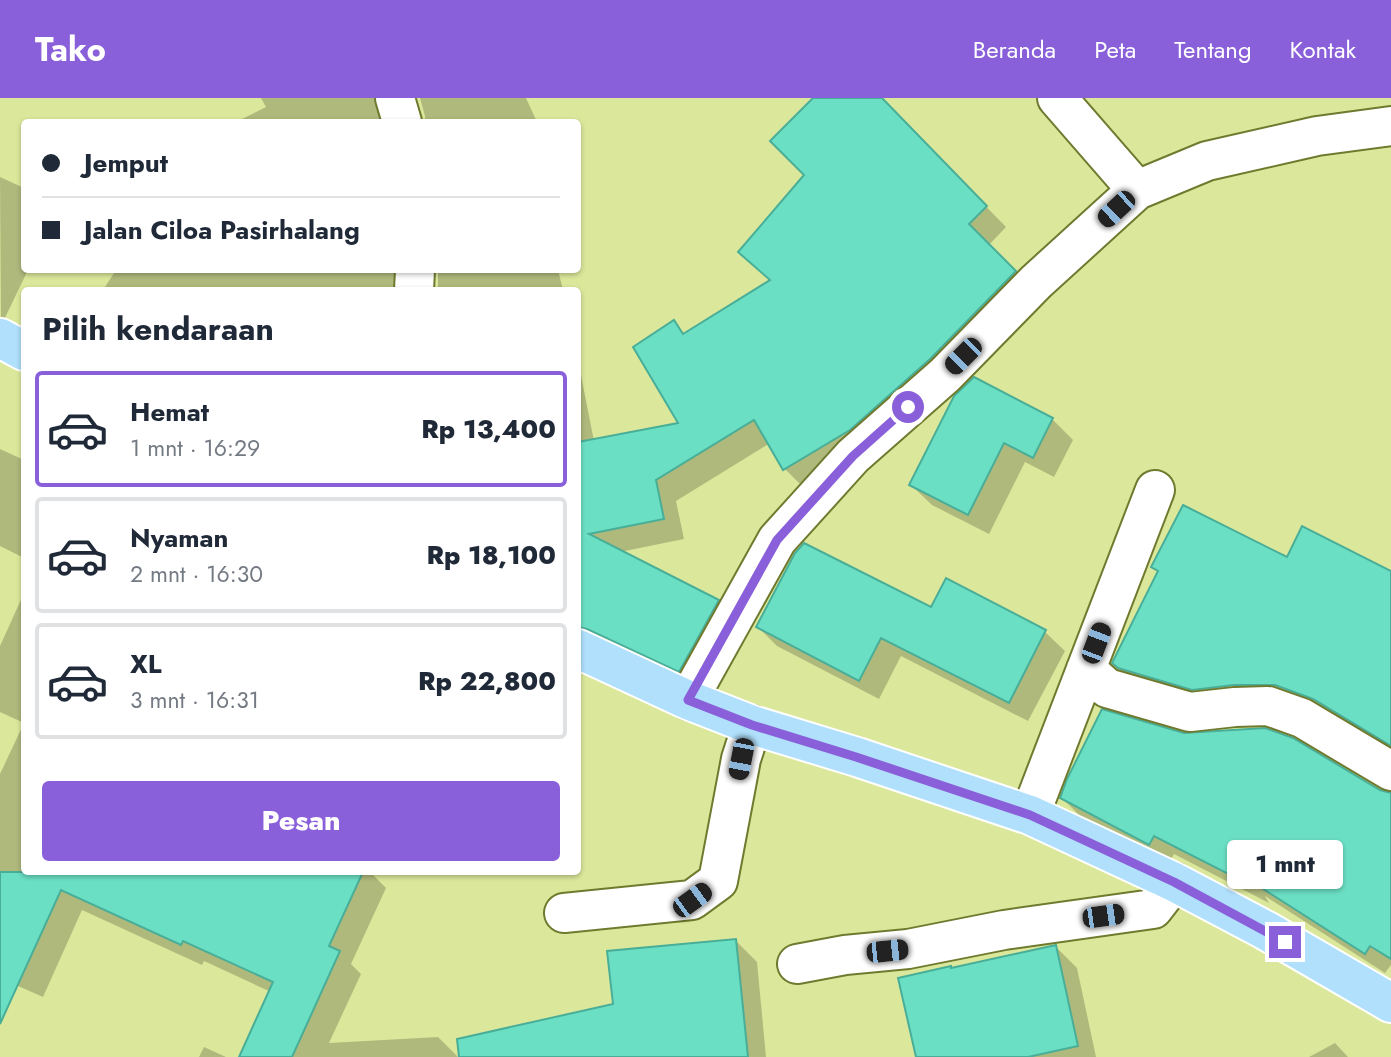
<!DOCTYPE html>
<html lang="id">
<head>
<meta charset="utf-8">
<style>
  body { margin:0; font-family:Jost,sans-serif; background:#f2f2f3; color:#1f2937; height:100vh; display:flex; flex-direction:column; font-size:26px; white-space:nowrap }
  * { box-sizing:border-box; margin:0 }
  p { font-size:23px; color:#747a83 }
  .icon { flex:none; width:38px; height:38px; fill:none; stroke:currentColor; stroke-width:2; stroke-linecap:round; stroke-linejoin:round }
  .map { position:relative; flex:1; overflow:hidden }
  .drawer { position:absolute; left:21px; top:189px; width:560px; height:588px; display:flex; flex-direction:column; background:#fff; border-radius:7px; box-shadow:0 2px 5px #0004 }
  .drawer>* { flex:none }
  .banner { position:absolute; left:21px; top:21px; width:560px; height:154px; border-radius:7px; box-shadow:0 2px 5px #0004; display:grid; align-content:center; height:154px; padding:0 21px; background:#fff }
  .end { position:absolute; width:32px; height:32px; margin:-16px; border:9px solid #895fda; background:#fff; box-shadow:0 0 0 4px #fff }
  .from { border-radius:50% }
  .bubble { position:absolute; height:49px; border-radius:7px; background:#fff; box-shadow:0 2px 5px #0004; font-size:23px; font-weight:800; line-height:49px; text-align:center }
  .car { position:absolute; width:21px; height:42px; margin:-21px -10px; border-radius:9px; box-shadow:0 0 5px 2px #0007; background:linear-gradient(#222 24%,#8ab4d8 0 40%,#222 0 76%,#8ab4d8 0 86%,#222 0) }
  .banner b { display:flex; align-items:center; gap:24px; height:66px; font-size:26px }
  .banner b+b { border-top:2px solid #e0e1e3 }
  .banner i { width:18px; height:18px; background:#1f2937 }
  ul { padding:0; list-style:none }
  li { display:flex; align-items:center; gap:21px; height:116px; margin:0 14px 10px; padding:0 7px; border:4px solid #e0e1e3; border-radius:7px }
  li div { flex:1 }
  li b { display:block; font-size:26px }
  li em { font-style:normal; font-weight:800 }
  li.current { border-color:#895fda }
  li>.icon { width:63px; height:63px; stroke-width:1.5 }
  h2 { padding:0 21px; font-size:32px; line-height:84px }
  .button { display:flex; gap:14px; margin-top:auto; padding:14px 21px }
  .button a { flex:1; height:80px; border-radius:7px; background:#895fda; color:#fff; font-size:28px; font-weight:800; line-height:80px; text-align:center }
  header { display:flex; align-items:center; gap:42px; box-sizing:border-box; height:98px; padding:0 35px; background:#895fda; color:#fff }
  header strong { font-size:33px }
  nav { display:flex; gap:38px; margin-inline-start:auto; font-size:24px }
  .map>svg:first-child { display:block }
  .shadow { fill:#0003 }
  .building { fill:#6bdfc4; stroke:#49ae98; stroke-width:2 }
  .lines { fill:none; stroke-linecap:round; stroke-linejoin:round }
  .minor-casing { stroke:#707a2f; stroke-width:42 }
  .major-casing { stroke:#fff; stroke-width:42 }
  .minor { stroke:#fff; stroke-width:38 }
  .major { stroke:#b0e0fc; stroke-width:38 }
  .route { stroke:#895fda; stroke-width:9 }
</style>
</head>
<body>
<header>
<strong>Tako</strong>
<nav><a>Beranda</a><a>Peta</a><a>Tentang</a><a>Kontak</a></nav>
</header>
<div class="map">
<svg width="1391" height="959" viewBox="0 0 1391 959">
  <rect width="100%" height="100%" fill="#dbe89b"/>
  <path class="shadow" d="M 261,0 L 408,0 L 394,24 L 244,24 L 242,21 L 266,9 Z
    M 420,0 L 526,0 L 537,24 L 425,24 L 425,18 Z
    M 816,0 L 880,0 L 1006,129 L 988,148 L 1035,195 L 805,391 L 785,371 L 770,345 L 676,403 L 684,441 L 620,454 L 718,503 L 738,524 L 700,593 L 578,540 L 578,262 L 594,343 L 681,326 L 674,225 L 685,236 L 771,184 L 740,154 L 806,77 Z
    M 0,79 L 24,90 L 24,172 L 28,172 L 1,228 Z
    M 116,172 L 430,172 L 413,192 L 103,192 Z
    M 438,172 L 558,172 L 563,192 L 438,192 Z
    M 1052,321 L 1073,342 L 1054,379 L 1025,364 L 989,436 L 932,407 L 911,387 Z
    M 0,351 L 24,362 L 24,460 L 0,448 Z
    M 1287,461 L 1391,475 L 1391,654 L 1140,590 L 1114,565 L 1159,475 L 1153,469 Z
    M 946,483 L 1045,534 L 1065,553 L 1028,623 L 901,558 L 879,601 L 777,548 L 758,529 L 932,512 Z
    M 24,495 L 24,774 L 370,774 L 386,790 L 351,866 L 361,876 L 329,945 L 438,939 L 458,959 L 241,959 L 271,894 L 204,863 L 202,867 L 82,812 L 43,899 L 0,880 L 0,676 L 24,625 L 0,614 L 0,548 Z
    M 1379,693 L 1391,696 L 1391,867 L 1385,875 L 1265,798 L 1269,805 L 1174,756 L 1169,765 L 1082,720 L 1062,700 Z
    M 736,843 L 757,864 L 766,959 L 537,959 L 614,907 Z
    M 1056,849 L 1077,870 L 1096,959 L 917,959 Z
    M 1335,945 L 1348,959 L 1309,959 Z
    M 204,949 L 226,959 L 199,959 Z"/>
  <path class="building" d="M 813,0 L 882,0 L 987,108 L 969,126 L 1016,173 L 930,261 L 850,332 L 783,372 L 754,322 L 656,382 L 664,421 L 589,436 L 719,502 L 679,574 L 587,531 L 578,529 L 578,344 L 678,325 L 633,249 L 674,222 L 683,236 L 770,182 L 738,154 L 804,77 L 770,43 Z
    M 974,279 L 1053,320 L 1033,360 L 1004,345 L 968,417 L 909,387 L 954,298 Z
    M 1183,407 L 1287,459 L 1302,428 L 1391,473 L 1391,648 L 1313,601 L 1275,587 L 1234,587 L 1192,592 L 1118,570 L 1112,565 L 1158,473 L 1151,469 Z
    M 804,445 L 931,509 L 946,480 L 1046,532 L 1009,605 L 881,540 L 859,583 L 756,529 L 795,455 Z
    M 1102,611 L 1184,635 L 1265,630 L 1293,640 L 1380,692 L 1391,695 L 1391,861 L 1370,848 L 1365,856 L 1249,782 L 1252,788 L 1154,738 L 1149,747 L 1060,700 L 1067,681 Z
    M 0,774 L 363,774 L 329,848 L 340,853 L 292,959 L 239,959 L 273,884 L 183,843 L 181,847 L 61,792 L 0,926 Z
    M 736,841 L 748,959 L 459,959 L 457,941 L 613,906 L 607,853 Z
    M 1056,847 L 1078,948 L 1028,959 L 916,959 L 898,880 L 951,868 L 951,870 Z"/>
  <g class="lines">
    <g class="minor-casing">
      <path id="minor" d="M 395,0 L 402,24
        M 1057,0 L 1137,92
        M 414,192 L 415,172
        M 1086,571 L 1107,590 L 1190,614 L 1235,609 L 1268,608 L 1302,620 L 1391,673
        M 688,602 L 777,442 L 853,358 L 945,277 L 1036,184 L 1137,92 L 1207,63 L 1317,38 L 1391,28
        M 1030,717 L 1155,392
        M 564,815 L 692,802 L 718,783 L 741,661 L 752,627
        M 797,866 L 845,857 L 908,851 L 1004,832 L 1153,811 L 1174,784"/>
    </g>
    <g class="major-casing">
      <path id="major" d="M 0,240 L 24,253
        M 578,551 L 688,602 L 752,627 L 857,659 L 1030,717 L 1174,784 L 1265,832 L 1391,905"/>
    </g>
    <use href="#minor" class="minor"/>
    <use href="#major" class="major"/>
  </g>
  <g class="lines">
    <path class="route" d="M 908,309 L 853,358 L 777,442 L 688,602 L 752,627 L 856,659 L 1030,717 L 1174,784 L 1285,844"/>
  </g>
</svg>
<i class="end from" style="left:908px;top:309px"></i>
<i class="end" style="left:1285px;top:844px"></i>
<div class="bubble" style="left:1227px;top:742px;width:116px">1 mnt</div>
<i class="car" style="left:1116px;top:111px;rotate:227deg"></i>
<i class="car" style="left:963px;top:258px;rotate:225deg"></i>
<i class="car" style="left:1096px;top:545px;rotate:21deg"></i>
<i class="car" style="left:741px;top:661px;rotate:191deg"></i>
<i class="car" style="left:692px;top:802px;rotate:54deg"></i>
<i class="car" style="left:1103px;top:818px;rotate:82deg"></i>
<i class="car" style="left:887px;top:853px;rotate:84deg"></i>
<div class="banner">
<b><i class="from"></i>Jemput</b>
<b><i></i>Jalan Ciloa Pasirhalang</b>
</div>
<section class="drawer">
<h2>Pilih kendaraan</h2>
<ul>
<li class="current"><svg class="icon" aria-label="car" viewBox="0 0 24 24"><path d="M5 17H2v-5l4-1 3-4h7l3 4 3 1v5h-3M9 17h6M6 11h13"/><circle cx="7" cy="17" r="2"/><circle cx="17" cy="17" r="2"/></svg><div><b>Hemat</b><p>1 mnt · 16:29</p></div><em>Rp 13,400</em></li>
<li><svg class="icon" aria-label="car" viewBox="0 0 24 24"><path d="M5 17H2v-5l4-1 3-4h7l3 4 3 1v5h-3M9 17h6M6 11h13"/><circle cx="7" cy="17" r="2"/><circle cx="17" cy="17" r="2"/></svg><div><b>Nyaman</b><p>2 mnt · 16:30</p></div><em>Rp 18,100</em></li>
<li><svg class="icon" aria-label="car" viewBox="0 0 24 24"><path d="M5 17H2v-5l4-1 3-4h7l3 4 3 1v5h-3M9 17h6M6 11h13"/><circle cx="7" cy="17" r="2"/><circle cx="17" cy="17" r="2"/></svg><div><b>XL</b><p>3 mnt · 16:31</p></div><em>Rp 22,800</em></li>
</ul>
<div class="button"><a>Pesan</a></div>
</section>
</div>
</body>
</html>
